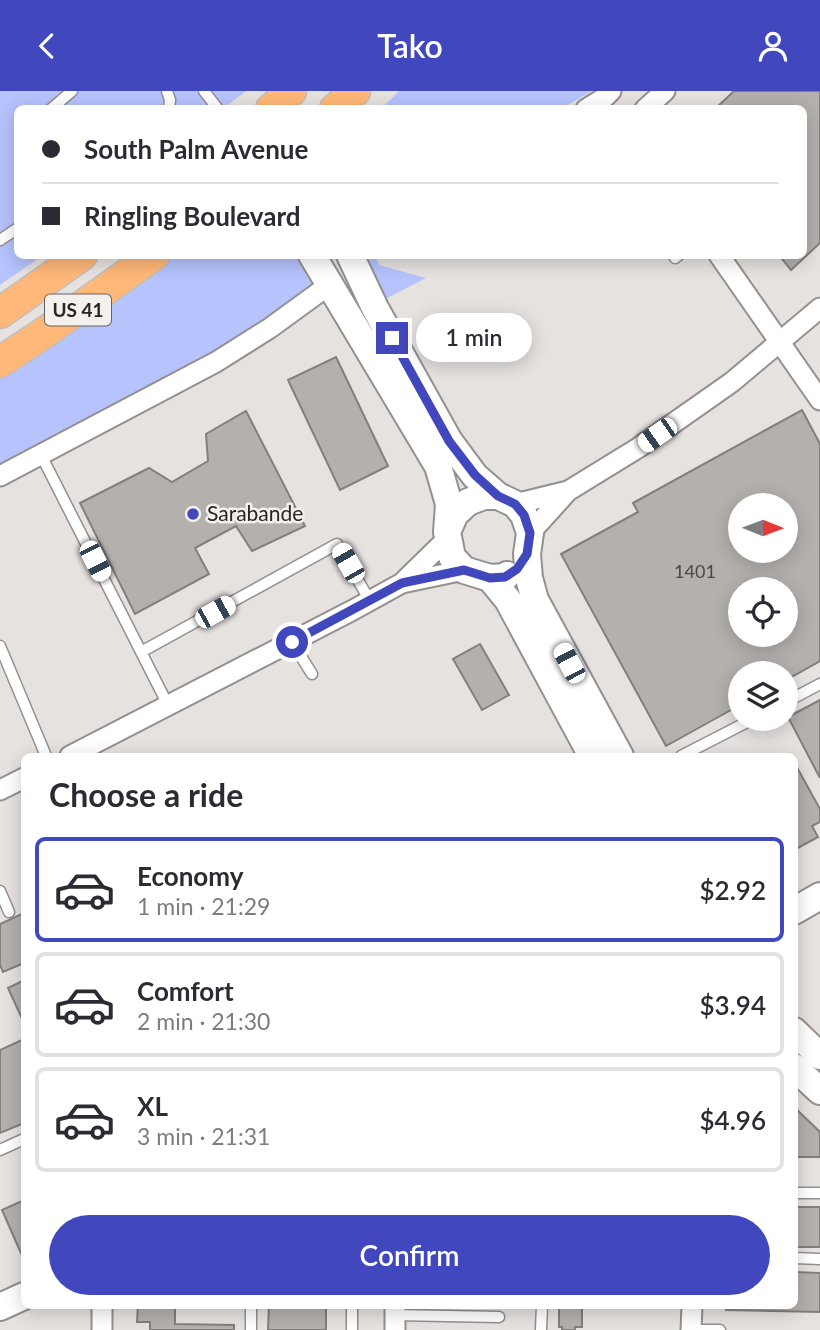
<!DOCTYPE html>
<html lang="en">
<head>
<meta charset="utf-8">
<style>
  body { margin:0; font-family:Lato,sans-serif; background:#f7f7f7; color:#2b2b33; height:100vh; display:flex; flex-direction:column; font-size:26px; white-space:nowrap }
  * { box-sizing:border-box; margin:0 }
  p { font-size:23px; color:#7c7c81 }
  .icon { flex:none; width:38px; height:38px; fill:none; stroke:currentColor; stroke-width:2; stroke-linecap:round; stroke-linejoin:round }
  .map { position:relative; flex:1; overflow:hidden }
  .details { position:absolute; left:21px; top:662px; width:777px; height:556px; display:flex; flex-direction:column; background:#fff; border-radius:10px; box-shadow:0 4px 18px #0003 }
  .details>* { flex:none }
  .top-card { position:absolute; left:14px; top:14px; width:793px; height:154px; border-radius:10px; box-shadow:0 4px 18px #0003; display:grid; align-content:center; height:154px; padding:0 28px; background:#fff }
  .needle { width:46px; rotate:91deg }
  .buttons { position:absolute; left:728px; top:402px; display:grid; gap:14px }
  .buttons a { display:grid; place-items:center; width:70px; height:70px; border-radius:50%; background:#fff; box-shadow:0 4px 18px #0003; font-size:35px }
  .end { position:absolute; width:32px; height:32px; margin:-16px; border:9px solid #4147bc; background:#fff; box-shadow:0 0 0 4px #fff }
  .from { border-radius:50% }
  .bubble { position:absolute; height:49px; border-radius:24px; background:#fff; box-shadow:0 4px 18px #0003; font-size:23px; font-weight:600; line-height:49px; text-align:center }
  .car { position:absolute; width:21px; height:42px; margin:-21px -10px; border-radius:9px; box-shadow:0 0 5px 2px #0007; background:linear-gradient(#fff 24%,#345 0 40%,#fff 0 76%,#345 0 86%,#fff 0) }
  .top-card b { display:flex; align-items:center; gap:24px; height:66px; font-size:26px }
  .top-card b+b { border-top:2px solid #e1e1e2 }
  .top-card i { width:18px; height:18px; background:#2b2b33 }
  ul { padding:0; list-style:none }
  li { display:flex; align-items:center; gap:21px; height:105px; margin:0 14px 10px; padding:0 14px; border:4px solid #e1e1e2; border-radius:10px }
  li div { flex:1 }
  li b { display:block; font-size:26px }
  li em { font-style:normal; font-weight:600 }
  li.current { border-color:#4147bc }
  li>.icon { width:63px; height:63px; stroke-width:1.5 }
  h2 { padding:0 28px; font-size:32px; line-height:84px }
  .cta { display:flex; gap:14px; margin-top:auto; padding:14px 28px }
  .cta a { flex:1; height:80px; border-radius:42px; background:#4147bc; color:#fff; font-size:28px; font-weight:600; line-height:80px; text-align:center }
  header { display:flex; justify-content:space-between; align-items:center; height:91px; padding:0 28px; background:#4147bc; color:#fff; font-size:32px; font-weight:600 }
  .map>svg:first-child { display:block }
  .green { fill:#b6c3fd }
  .building { fill:#b4b0ae; stroke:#827f7d; stroke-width:2; fill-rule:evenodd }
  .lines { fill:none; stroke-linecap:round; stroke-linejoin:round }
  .lane-casing { stroke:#94908f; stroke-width:13 }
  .street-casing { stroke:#94908f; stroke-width:23 }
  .secondary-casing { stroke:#94908f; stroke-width:30 }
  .primary-casing { stroke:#bebebe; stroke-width:33 }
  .lane { stroke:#fff; stroke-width:10 }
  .street { stroke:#fff; stroke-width:19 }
  .secondary { stroke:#fff; stroke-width:26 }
  .primary { stroke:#ffb879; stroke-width:30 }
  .route { stroke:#4147bc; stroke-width:9 }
  .poi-dot { fill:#4147bc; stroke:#f3f0ed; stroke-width:2.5 }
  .labels { text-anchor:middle; stroke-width:5; stroke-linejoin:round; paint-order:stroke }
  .number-label { font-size:18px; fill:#4a4847 }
  .shield { fill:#f3f0ed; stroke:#646361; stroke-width:2 }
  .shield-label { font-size:19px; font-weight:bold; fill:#272625 }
  .poi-label { font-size:21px; fill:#272625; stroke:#f3f0ed; text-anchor:start }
</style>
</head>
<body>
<header><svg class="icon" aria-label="back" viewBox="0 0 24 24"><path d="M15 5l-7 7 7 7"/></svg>Tako<svg class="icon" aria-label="person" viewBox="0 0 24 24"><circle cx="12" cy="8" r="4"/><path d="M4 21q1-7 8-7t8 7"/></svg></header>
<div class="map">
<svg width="820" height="1239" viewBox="0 0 820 1239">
  <rect width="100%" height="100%" fill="#e6e2e0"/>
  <path class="green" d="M 0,0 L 246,0 L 224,17 L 18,18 L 18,164 L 42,165 L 0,194 Z
    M 399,0 L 592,0 L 562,17 L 382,17 Z
    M 154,165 L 312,165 L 329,194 L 270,237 L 0,385 L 0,271 Z
    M 364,165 L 376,165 L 379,174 L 426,187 L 385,208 Z"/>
  <path class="building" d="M 734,0 L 820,0 L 820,152 L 791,179 L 779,164 L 803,164 L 803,18 L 715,18 Z
    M 336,266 L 388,375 L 340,399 L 288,289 Z
    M 802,319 L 820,353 L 820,570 L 786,589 L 786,583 L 740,583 L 740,614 L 666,655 L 561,463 L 638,421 L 633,412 ZM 740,415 L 786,415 L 786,460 L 740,460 ZM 740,499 L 786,499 L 786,544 L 740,544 Z
    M 246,320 L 305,435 L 252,460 L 236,435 L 195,457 L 209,483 L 135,523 L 80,412 L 149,377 L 172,391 L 208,370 L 206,343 Z
    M 480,553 L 509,604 L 482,619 L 453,568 Z
    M 820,609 L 820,687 L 788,626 Z
    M 794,671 L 820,718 L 820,731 L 812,735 L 818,746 L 794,759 Z
    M 24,822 L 24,872 L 3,881 L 0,874 L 0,833 Z
    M 24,889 L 24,932 L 8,897 Z
    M 24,948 L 24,1032 L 0,1042 L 0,959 Z
    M 794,1016 L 820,1041 L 820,1066 L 794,1066 Z
    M 24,1109 L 24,1169 L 2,1119 Z
    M 794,1116 L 820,1116 L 820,1156 L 794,1156 Z
    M 794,1181 L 820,1182 L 820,1221 L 726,1219 L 726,1214 L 794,1214 Z
    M 138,1214 L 175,1214 L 175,1233 L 234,1234 L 234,1239 L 150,1239 L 150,1231 L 137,1231 Z
    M 269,1214 L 330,1214 L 326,1218 L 326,1239 L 268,1239 Z
    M 559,1214 L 601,1214 L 601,1217 L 582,1216 L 582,1236 L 575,1236 L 575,1239 L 562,1239 L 562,1236 L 559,1236 Z"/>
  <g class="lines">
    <g class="lane-casing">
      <path id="lane" d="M 167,0 L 170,9 L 169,18
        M 204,0 L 218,18
        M 51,18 L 72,0
        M 0,149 L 18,137
        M 673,164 L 675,167 L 679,164
        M 41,364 L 168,614
        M 292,551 L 312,583
        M 0,555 L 46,665
        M 141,561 L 337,453 L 370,510
        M 786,611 L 820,593
        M 681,665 L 753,628
        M 0,800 L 9,821
        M 0,1059 L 24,1048
        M 794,1102 L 820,1102
        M 794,1167 L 820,1168
        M 395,1224 L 499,1226
        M 251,1239 L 251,1214
        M 352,1239 L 352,1214
        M 541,1239 L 542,1214
        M 691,1239 L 720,1239"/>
    </g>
    <g class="street-casing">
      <path id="street" d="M 586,18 L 604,7 L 611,0
        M 645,18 L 665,0
        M 719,164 L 820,309
        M 0,385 L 216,271 L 270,237 L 329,194
        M 568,400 L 638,357 L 732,291 L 820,217
        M 515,413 L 568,400 L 530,442
        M 448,447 L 402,492 L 464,479
        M 70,665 L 353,519 L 402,492
        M 0,699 L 24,687
        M 102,1239 L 102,1214
        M 395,1239 L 395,1214
        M 691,1239 L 692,1214"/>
    </g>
    <g class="secondary-casing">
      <path id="secondary" d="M 312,164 L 438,375 L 449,413 L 447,441
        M 350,164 L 375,217 L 449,350 L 475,385 L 498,405 L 515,413 L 524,424 L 530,442 L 527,463 L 529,487 L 535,509 L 620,665
        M 498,405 L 484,405 L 468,411 L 455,423 L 447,441 L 452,466 L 464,479 L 490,487 L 505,486 L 507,484
        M 490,487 L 508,509 L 592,665
        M 794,820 L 820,805
        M 794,940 L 820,965
        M 794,976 L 820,1000
        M 0,1216 L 24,1205"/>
    </g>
    <g class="primary-casing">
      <path id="primary" d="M 271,18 L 291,0
        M 335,18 L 355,0
        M 0,222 L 82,164
        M 0,271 L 44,242 L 154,164"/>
    </g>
    <use href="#lane" class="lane"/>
    <use href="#street" class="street"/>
    <use href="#secondary" class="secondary"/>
    <use href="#primary" class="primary"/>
  </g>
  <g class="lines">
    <path class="route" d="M 292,551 L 402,492 L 464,479 L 490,487 L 505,486 L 517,478 L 527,463 L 530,442 L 524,424 L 515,413 L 498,405 L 475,384 L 449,350 L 392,247"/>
  </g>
  <circle class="poi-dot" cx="193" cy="423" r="7"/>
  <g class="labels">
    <g class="number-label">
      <text x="695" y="487">1401</text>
    </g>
    <rect class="shield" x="45" y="203.5" width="66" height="31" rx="5"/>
    <g class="shield-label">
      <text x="78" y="226">US 41</text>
    </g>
    <g class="poi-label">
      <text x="207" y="430">Sarabande</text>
    </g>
  </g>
</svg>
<div class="buttons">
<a><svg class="needle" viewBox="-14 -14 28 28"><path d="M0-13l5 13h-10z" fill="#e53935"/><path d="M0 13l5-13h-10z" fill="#7c7c81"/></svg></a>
<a><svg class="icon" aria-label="locate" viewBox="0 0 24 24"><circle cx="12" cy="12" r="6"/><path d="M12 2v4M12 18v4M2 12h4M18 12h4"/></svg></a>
<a><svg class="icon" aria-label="layers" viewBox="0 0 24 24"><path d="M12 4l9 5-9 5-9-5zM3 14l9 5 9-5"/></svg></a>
</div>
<i class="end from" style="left:292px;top:551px"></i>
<i class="end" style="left:392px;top:247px"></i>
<div class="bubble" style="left:416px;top:222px;width:116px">1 min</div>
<i class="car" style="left:657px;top:344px;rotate:235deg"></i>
<i class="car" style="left:95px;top:470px;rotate:153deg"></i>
<i class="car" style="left:348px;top:472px;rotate:330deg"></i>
<i class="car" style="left:215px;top:521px;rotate:61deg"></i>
<i class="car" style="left:569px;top:572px;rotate:332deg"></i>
<div class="top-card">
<b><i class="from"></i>South Palm Avenue</b>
<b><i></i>Ringling Boulevard</b>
</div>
<section class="details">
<h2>Choose a ride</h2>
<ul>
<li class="current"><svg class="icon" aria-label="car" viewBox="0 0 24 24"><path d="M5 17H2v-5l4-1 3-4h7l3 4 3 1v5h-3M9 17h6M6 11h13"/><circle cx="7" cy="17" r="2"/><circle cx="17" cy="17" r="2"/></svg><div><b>Economy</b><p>1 min · 21:29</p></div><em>$2.92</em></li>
<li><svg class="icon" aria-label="car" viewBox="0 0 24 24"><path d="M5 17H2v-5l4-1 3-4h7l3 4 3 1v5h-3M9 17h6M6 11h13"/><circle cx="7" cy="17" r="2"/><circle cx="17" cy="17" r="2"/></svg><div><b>Comfort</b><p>2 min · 21:30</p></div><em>$3.94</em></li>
<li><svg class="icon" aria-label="car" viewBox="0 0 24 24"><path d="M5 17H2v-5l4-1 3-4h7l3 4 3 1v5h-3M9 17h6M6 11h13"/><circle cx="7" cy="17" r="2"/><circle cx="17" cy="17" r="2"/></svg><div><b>XL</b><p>3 min · 21:31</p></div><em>$4.96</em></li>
</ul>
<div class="cta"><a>Confirm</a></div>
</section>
</div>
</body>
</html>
